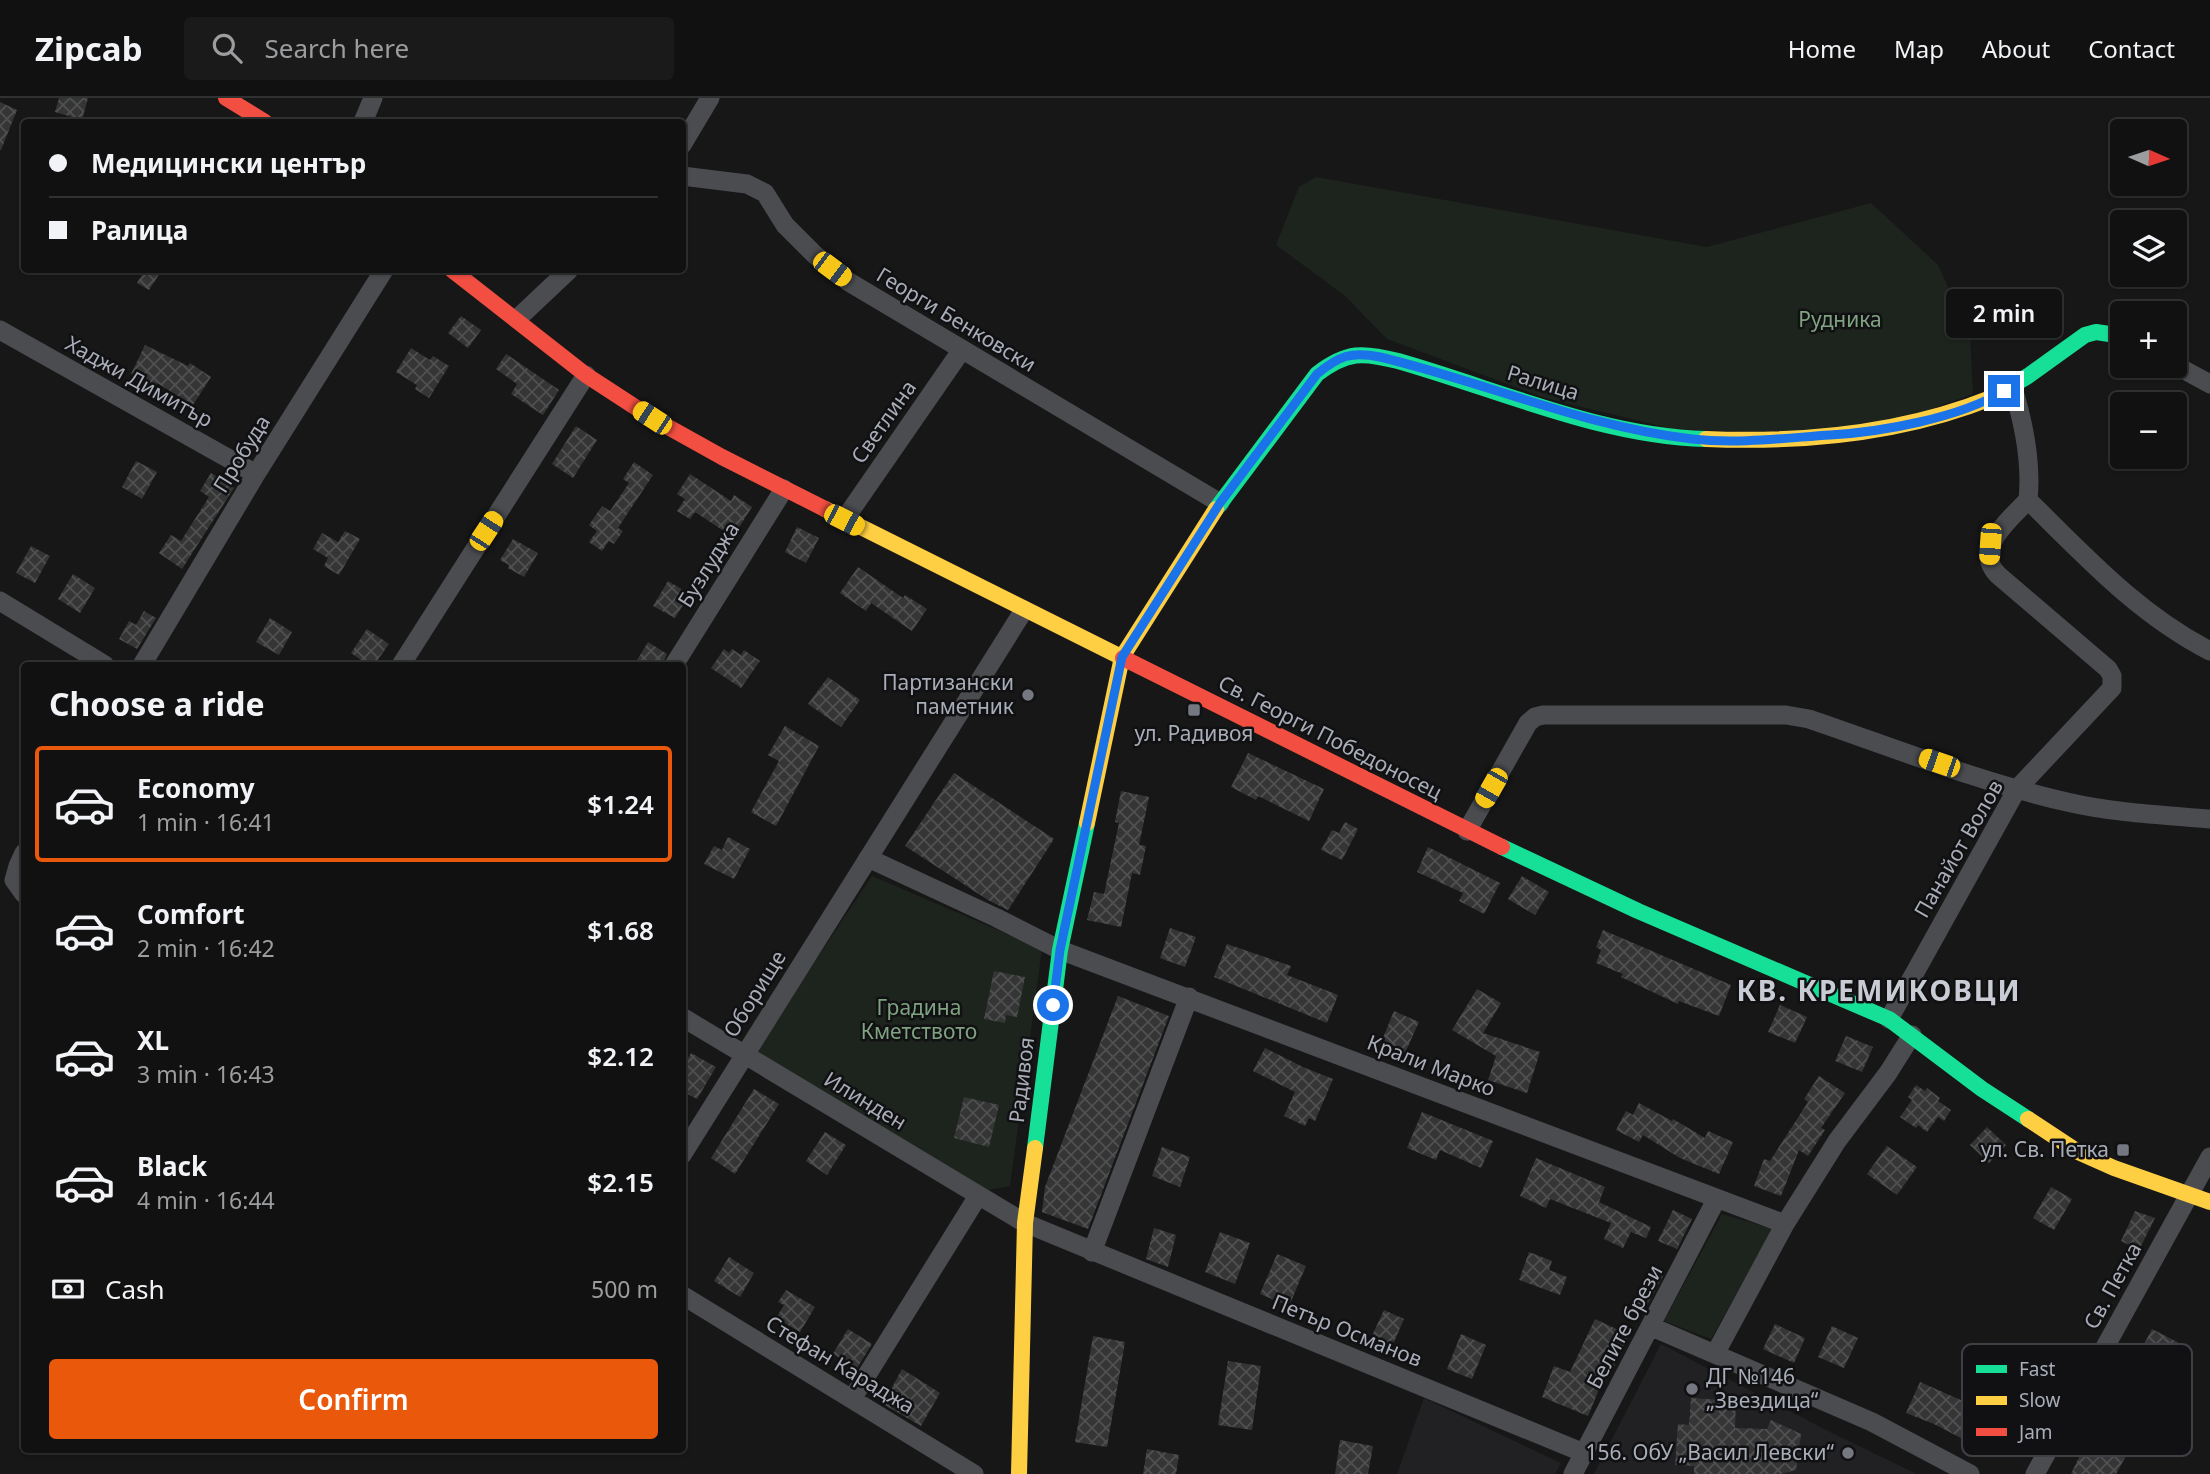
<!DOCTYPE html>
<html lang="en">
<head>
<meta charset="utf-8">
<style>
  body { margin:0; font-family:"Noto Sans",sans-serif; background:#1a1a1a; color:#f1f3f6; height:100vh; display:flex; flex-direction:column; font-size:26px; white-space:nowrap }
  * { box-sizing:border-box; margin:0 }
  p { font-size:23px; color:#9c9d9f }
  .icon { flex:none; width:38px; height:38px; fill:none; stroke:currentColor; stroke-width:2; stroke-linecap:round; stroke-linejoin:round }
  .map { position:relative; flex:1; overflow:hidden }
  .panel { position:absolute; left:21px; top:564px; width:665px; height:791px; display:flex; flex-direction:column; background:#111; border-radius:7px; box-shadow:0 2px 5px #0004,0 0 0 2px #303131 }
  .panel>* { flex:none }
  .guide { position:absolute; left:21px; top:21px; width:665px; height:154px; border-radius:7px; box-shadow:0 2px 5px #0004,0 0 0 2px #303131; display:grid; align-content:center; height:154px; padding:0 28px; background:#111 }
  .needle { width:46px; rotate:93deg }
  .tools { position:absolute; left:2110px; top:21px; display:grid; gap:14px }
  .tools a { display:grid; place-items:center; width:77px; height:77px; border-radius:7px; background:#111; box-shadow:0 2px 5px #0004,0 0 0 2px #303131; font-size:35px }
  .end { position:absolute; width:32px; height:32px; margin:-16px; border:9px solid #1a73e8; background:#fff; box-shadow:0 0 0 4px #fff }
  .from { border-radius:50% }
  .bubble { position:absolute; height:49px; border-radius:7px; background:#111; box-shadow:0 2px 5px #0004,0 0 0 2px #303131; font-size:23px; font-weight:600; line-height:49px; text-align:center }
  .car { position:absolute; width:21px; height:42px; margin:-21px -10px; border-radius:9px; box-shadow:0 0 5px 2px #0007; background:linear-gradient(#f5c518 24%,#345 0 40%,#f5c518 0 76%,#345 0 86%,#f5c518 0) }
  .guide b { display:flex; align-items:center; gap:24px; height:66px; font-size:26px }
  .guide b+b { border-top:2px solid #303131 }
  .guide i { width:18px; height:18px; background:#f1f3f6 }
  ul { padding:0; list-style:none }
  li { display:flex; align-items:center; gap:21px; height:116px; margin:0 14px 10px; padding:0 14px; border:4px solid transparent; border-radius:7px }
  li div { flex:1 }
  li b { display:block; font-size:26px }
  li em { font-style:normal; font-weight:600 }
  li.selected { border-color:#ea580c }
  li>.icon { width:63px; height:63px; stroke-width:1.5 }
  h2 { padding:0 28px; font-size:32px; line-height:84px }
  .pay { display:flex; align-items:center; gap:18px; height:77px; padding:0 28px; font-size:26px }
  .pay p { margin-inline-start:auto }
  .primary-button { display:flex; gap:14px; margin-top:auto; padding:14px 28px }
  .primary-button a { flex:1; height:80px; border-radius:7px; background:#ea580c; color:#fff; font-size:28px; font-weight:600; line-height:80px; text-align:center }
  header { display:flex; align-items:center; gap:42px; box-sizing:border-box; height:98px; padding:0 35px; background:#111; border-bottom:2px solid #303131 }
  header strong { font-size:33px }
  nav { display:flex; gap:38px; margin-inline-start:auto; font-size:24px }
  .search { width:490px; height:63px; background:#1a1a1a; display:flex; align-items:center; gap:18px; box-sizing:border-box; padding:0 24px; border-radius:7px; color:#9c9d9f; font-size:26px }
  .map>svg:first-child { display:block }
  .built { fill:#212123 }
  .park { fill:#1d241e }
  .building { fill:url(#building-cross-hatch) }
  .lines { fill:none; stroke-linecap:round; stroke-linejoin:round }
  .street { stroke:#4b4c50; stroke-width:19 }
  .fast { stroke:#16e098; stroke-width:16 }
  .slow { stroke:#ffcf43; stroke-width:16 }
  .jam { stroke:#f24e42; stroke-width:16 }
  .route { stroke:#1a73e8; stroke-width:9 }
  .poi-dot { fill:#757880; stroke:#111113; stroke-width:2.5 }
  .labels { text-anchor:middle; stroke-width:5; stroke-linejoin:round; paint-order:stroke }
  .street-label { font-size:21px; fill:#a8adb8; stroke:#111113 }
  .park-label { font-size:21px; fill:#7fa381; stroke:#111113 }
  .poi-label { font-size:21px; fill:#a8adb8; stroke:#111113; text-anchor:end }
  .district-label { font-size:28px; font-weight:bold; letter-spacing:2px; fill:#c9ccd4; stroke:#111113 }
  .key { fill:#111113; stroke:#3e4045; stroke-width:2 }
  .key-label { font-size:19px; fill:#a8adb8 }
</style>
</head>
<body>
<header>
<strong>Zipcab</strong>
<div class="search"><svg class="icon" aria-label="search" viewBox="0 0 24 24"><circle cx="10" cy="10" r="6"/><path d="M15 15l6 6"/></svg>Search here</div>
<nav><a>Home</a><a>Map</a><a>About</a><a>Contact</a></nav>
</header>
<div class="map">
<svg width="2210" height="1376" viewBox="0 0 2210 1376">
  <defs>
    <pattern id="building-cross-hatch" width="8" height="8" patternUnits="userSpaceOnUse" patternTransform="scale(1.75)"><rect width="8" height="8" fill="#353536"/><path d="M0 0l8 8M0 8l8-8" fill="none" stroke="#4f5051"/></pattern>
  </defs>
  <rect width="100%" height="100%" fill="#171717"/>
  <path class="built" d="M 1661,1246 L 1832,1335 L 1917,1376 L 1594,1376 Z
    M 1424,1300 L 1561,1365 L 1555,1376 L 1397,1376 Z"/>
  <path class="park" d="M 1316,79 L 1707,149 L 1871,105 L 1938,167 L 1970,237 L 1973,296 L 1898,323 L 1770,335 L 1673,331 L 1545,300 L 1387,241 L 1344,197 L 1276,147 L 1299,89 Z
    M 872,778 L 1042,851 L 1010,1088 L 988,1092 L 755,953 Z
    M 1722,1116 L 1773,1131 L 1711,1241 L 1664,1223 Z"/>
  <path class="building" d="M 59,0 L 88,0 L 82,22 L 55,14 Z
    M 0,4 L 17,12 L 1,52 L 0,52 Z
    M 145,172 L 162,172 L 149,192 L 137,185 Z
    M 461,218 L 481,232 L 468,250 L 448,235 Z
    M 145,247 L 188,268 L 190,265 L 211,279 L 193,307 L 157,285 L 156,288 L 131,276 Z
    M 411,250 L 430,262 L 433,258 L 449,268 L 429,300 L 415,291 L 417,287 L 396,274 Z
    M 506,256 L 559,292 L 543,317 L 511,296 L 517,286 L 496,271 Z
    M 576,328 L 597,342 L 573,380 L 552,366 Z
    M 136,363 L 157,374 L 142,401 L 122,389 Z
    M 634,364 L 653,377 L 618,430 L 623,433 L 614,446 L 609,443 L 602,453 L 589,444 L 597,433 L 589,427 L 602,408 L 610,413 L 629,385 L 623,381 Z
    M 211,375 L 234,390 L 182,471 L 159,455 L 171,437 L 181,443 L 209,399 L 200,393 Z
    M 690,376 L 731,403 L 734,397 L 752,409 L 733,439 L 695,414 L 690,421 L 677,413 L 685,401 L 677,396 Z
    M 797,429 L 819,440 L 806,465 L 785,454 Z
    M 345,433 L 360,441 L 339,477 L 324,468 L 328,460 L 313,451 L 322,435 L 338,444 Z
    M 513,441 L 538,455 L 524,479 L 508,470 L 509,467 L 500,462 Z
    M 31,448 L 50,458 L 35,485 L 16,475 Z
    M 858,469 L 903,500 L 905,497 L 927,511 L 912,533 L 871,505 L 866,513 L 840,495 Z
    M 73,476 L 95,490 L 80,515 L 58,501 Z
    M 668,483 L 690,496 L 675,520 L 653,508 Z
    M 144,513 L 156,520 L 137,551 L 119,541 L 129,523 L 136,527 Z
    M 270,520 L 292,534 L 279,557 L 256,544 Z
    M 367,531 L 389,546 L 374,567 L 368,567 L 351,555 Z
    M 648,544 L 667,556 L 662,567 L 634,567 Z
    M 724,551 L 729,555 L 732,551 L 741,557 L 744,552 L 760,563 L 741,590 L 711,570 Z
    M 828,579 L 860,602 L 841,629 L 808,606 Z
    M 785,628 L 819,648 L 776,728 L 751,714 L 779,663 L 768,657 Z
    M 1248,655 L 1324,691 L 1309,723 L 1258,698 L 1256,702 L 1231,689 Z
    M 954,675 L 1054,741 L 1008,812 L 988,802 L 905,748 Z
    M 1121,693 L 1149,699 L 1139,747 L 1146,748 L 1140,777 L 1132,775 L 1121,829 L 1087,822 L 1094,794 L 1104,796 L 1119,725 L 1115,724 Z
    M 1345,724 L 1358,731 L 1342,762 L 1321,752 L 1332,732 L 1339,735 Z
    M 728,739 L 750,751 L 734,781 L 704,766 L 714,748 L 722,752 Z
    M 1428,749 L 1500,785 L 1484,816 L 1459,803 L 1463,795 L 1417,774 Z
    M 1522,778 L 1549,794 L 1535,817 L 1508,801 Z
    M 1170,830 L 1196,839 L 1185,869 L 1160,860 Z
    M 1603,832 L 1731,887 L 1719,918 L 1679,903 L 1678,906 L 1621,879 L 1623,876 L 1596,865 L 1601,852 L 1596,849 Z
    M 1227,846 L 1291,868 L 1287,877 L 1338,897 L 1327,925 L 1214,879 Z
    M 994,873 L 1025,879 L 1017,919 L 1006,917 L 1005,925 L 984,921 Z
    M 1477,891 L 1501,905 L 1483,935 L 1540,954 L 1527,995 L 1488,982 L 1496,958 L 1452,932 Z
    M 1118,898 L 1169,918 L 1088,1131 L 1042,1114 L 1045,1089 Z
    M 1780,907 L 1807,919 L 1795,945 L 1768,934 Z
    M 1394,913 L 1419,924 L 1404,957 L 1380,947 Z
    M 1846,938 L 1873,949 L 1862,974 L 1835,963 Z
    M 1265,950 L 1305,970 L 1333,981 L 1315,1023 L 1309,1020 L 1305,1028 L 1284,1018 L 1295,994 L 1253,973 Z
    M 691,955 L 716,969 L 697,1001 L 682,993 L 682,970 Z
    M 1819,978 L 1845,995 L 1821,1030 L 1825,1032 L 1808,1058 L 1799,1052 L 1781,1098 L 1754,1088 L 1764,1061 L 1770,1063 L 1808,1004 L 1804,1001 Z
    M 1916,987 L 1925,993 L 1927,990 L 1940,1000 L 1938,1003 L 1951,1012 L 1944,1023 L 1938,1019 L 1927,1034 L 1918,1027 L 1916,1030 L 1900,1019 L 1912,1002 L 1908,999 Z
    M 754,991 L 779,1006 L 735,1076 L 711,1060 Z
    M 964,999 L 999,1007 L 989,1049 L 954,1040 Z
    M 1639,1005 L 1672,1023 L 1673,1021 L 1705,1040 L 1708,1033 L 1733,1044 L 1719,1076 L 1680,1060 L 1643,1037 L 1639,1044 L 1616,1032 L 1626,1013 L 1633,1017 Z
    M 1422,1014 L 1493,1043 L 1481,1070 L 1440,1052 L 1436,1062 L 1407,1050 Z
    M 1987,1029 L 2006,1047 L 1989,1065 L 1970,1047 Z
    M 825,1034 L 846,1047 L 827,1077 L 806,1063 Z
    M 1887,1048 L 1917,1069 L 1897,1097 L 1867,1076 Z
    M 1162,1049 L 1190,1059 L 1180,1089 L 1152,1078 Z
    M 1536,1060 L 1605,1089 L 1599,1104 L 1651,1129 L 1646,1140 L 1631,1134 L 1623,1150 L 1604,1141 L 1611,1125 L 1550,1101 L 1546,1110 L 1520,1098 Z
    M 2051,1089 L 2072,1101 L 2054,1132 L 2033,1120 Z
    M 1673,1112 L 1692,1121 L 1677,1151 L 1658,1143 Z
    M 2135,1113 L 2155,1120 L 2139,1152 L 2121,1143 Z
    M 1154,1130 L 1176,1137 L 1168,1169 L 1146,1161 Z
    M 1220,1134 L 1250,1145 L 1235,1186 L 1205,1174 Z
    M 1529,1154 L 1552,1163 L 1549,1172 L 1567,1179 L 1560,1197 L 1519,1182 Z
    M 1277,1156 L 1306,1168 L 1289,1208 L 1260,1196 Z
    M 729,1159 L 754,1175 L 740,1199 L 714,1183 Z
    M 1652,1173 L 1663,1178 L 1645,1211 L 1636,1207 Z
    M 786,1192 L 815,1209 L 800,1234 L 776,1220 L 784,1207 L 778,1204 Z
    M 1384,1212 L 1404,1221 L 1390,1253 L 1369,1244 Z
    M 1595,1221 L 1629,1237 L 1609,1279 L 1605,1277 L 1588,1318 L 1542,1299 L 1554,1268 L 1570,1274 Z
    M 1775,1226 L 1805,1240 L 1794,1265 L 1763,1251 Z
    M 1832,1228 L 1858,1240 L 1844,1270 L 1818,1259 Z
    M 848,1231 L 872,1246 L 857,1270 L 833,1256 Z
    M 2152,1231 L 2183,1247 L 2168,1275 L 2164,1273 L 2132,1335 L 2137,1338 L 2116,1376 L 2071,1376 L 2082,1353 L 2067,1344 L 2086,1309 L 2105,1320 Z
    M 1461,1236 L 1486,1247 L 1472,1281 L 1447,1271 Z
    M 1093,1238 L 1125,1244 L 1107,1349 L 1075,1344 Z
    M 1228,1263 L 1261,1268 L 1252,1332 L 1218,1327 Z
    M 902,1271 L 940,1295 L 921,1328 L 883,1306 Z
    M 1920,1284 L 1972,1307 L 1975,1303 L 1998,1315 L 1980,1350 L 1934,1326 L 1906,1315 Z
    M 1691,1300 L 1736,1303 L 1735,1330 L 1767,1331 L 1771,1322 L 1801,1336 L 1796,1372 L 1780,1376 L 1694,1376 L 1694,1368 L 1675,1367 L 1678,1326 L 1689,1327 Z
    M 1340,1342 L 1373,1348 L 1368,1376 L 1335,1376 Z
    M 1147,1351 L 1179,1357 L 1176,1376 L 1143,1376 Z"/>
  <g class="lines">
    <path class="street" d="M 363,24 L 373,0
      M 682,47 L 710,0
      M 682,78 L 747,86 L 765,95 L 785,127 L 815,157 L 849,184 L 1220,405
      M 517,221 L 569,172
      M 0,232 L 256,376
      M 2175,267 L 2210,286
      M 2012,287 C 2024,325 2032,363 2028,402 C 2085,458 2138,516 2210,553
      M 844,422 L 961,253
      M 0,503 L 105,567
      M 142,567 L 256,376 L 384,172
      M 401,567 L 586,277
      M 674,567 L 784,391
      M 1467,733 L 1528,625 L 1535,619 L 1543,617 L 1786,617 L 1809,621 C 1894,650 1979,684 2067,704 C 2114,715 2163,717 2210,721
      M 24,755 L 18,768 L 14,782 L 24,796
      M 868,760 L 997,820 L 1060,852 L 1785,1126
      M 682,919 L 1025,1125 L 1584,1355
      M 1889,921 L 2017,691 L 2112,590 L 2112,578 L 2108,571 L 1998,477 C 1972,451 2010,421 2028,402
      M 682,1057 L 1024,512
      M 1092,1154 L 1189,899
      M 682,1197 L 974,1376
      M 1652,1229 L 1872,1324 L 1970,1376
      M 1715,1256 L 1785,1126 L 1837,1043 L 1888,975 L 1912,937
      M 852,1301 L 978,1098
      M 1573,1376 L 1716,1102
      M 2035,1376 L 2210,1059"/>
    <path class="fast" d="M 1991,300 L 2028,278 L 2085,237 L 2096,234 L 2123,238
      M 1216,411 L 1317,276 C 1347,253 1363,254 1398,263 C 1500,292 1600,338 1706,341
      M 1502,749 L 1638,813 L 1889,921 L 1982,991 L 2028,1021
      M 1035,1050 L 1060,852 L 1087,725"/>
    <path class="slow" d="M 1706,341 C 1803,345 1901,336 1991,300
      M 825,411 L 1123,560
      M 1087,725 L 1122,559 L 1216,411
      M 2028,1021 L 2078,1054 L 2114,1070 L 2210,1104
      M 1019,1376 L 1025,1125 L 1035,1050"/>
    <path class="jam" d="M 226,0 L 265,24
      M 452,172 L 586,277 L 652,320 L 722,359 L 825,411
      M 1123,560 L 1502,749"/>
  </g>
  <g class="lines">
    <path class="route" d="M 1053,907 L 1060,852 L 1122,559 L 1220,405 L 1317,276 C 1339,258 1351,253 1380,259 C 1485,284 1585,329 1692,341 C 1738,346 1785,340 1830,337 C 1882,334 1959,320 2004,293"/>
  </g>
  <g class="poi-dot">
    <circle cx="1028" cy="597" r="7"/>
    <rect x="1187" y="605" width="14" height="14" rx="3.5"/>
    <rect x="2116" y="1045" width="14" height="14" rx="3.5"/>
    <circle cx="1692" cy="1291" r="7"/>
    <circle cx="1848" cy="1355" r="7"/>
  </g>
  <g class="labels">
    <g class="street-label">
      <text transform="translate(956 222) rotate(31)" y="7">Георги Бенковски</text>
      <text transform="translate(139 284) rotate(29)" y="7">Хаджи Димитър</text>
      <text transform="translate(1543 285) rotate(17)" y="7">Ралица</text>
      <text transform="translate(884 324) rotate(-55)" y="7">Светлина</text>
      <text transform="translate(242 356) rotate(-58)" y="7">Пробуда</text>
      <text transform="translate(709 467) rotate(-58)" y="7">Бузлуджа</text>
      <text transform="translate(1330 640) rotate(27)" y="7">Св. Георги Победоносец</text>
      <text transform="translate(1959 751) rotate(-60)" y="7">Панайот Волов</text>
      <text transform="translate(755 896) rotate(-58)" y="7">Оборище</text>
      <text transform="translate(1431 968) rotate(21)" y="7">Крали Марко</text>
      <text transform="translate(1022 982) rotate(-83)" y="7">Радивоя</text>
      <text transform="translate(865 1003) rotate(31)" y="7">Илинден</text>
      <text transform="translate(2113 1188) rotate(-61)" y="7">Св. Петка</text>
      <text transform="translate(1625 1229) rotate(-62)" y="7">Белите брези</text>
      <text transform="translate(1347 1233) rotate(22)" y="7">Петър Османов</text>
      <text transform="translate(840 1267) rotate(31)" y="7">Стефан Караджа</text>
    </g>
    <g class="park-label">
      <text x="1840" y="229">Рудника</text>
      <text x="919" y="917">Градина<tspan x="919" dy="24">Кметството</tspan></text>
    </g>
    <g class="poi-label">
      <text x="1014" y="592">Партизански<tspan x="1014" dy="24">паметник</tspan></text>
      <text x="1194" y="643" text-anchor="middle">ул. Радивоя</text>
      <text x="2109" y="1059">ул. Св. Петка</text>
      <text x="1706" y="1286" text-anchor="start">ДГ №146<tspan x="1706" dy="24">„Звездица“</tspan></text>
      <text x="1834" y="1362">156. ОбУ „Васил Левски“</text>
    </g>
    <g class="district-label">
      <text x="1879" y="903">КВ. КРЕМИКОВЦИ</text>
    </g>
  </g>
  <rect x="1962" y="1246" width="230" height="112" rx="10" class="key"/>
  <rect x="1976" y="1267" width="31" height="8" fill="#16e098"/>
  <rect x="1976" y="1298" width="31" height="9" fill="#ffcf43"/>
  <rect x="1976" y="1330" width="31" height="8" fill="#f24e42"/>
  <g class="key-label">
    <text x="2019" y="1278">Fast</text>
    <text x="2019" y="1309">Slow</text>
    <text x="2019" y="1341">Jam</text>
  </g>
</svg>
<div class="tools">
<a><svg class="needle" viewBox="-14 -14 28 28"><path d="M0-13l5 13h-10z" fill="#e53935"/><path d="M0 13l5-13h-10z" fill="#9c9d9f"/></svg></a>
<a><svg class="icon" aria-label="layers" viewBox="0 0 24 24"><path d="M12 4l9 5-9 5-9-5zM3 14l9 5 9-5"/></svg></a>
<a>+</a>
<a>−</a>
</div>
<i class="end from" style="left:1053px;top:907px"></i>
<i class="end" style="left:2004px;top:293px"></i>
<div class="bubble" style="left:1946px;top:191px;width:116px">2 min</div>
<i class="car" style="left:832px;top:171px;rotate:127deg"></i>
<i class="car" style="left:652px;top:320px;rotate:303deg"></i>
<i class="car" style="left:844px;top:422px;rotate:117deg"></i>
<i class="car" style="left:486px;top:433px;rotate:33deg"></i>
<i class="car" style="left:1990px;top:446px;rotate:184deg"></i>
<i class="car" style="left:1939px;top:665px;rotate:289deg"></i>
<i class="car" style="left:1491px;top:690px;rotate:210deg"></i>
<div class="guide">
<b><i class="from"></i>Медицински център</b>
<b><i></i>Ралица</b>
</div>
<section class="panel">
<h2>Choose a ride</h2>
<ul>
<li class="selected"><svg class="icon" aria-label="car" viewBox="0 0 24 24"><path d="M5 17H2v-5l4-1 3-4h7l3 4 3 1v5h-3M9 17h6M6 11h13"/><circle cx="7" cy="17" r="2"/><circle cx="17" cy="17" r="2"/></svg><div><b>Economy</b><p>1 min · 16:41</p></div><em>$1.24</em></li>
<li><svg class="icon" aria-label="car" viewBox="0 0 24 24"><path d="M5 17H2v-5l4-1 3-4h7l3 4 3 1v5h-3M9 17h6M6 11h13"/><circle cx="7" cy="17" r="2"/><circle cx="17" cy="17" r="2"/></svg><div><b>Comfort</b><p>2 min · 16:42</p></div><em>$1.68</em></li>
<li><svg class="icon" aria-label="car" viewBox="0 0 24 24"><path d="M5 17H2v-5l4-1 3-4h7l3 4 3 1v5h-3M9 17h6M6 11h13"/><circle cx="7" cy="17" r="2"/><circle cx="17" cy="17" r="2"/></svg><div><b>XL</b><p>3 min · 16:43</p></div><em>$2.12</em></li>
<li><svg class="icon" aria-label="car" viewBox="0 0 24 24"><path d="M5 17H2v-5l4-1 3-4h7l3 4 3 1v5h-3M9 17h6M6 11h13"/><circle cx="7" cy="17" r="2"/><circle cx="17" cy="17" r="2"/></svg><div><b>Black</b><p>4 min · 16:44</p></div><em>$2.15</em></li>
</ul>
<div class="pay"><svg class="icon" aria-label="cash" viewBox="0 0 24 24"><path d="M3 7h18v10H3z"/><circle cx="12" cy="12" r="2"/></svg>Cash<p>500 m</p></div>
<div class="primary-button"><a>Confirm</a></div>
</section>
</div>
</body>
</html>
